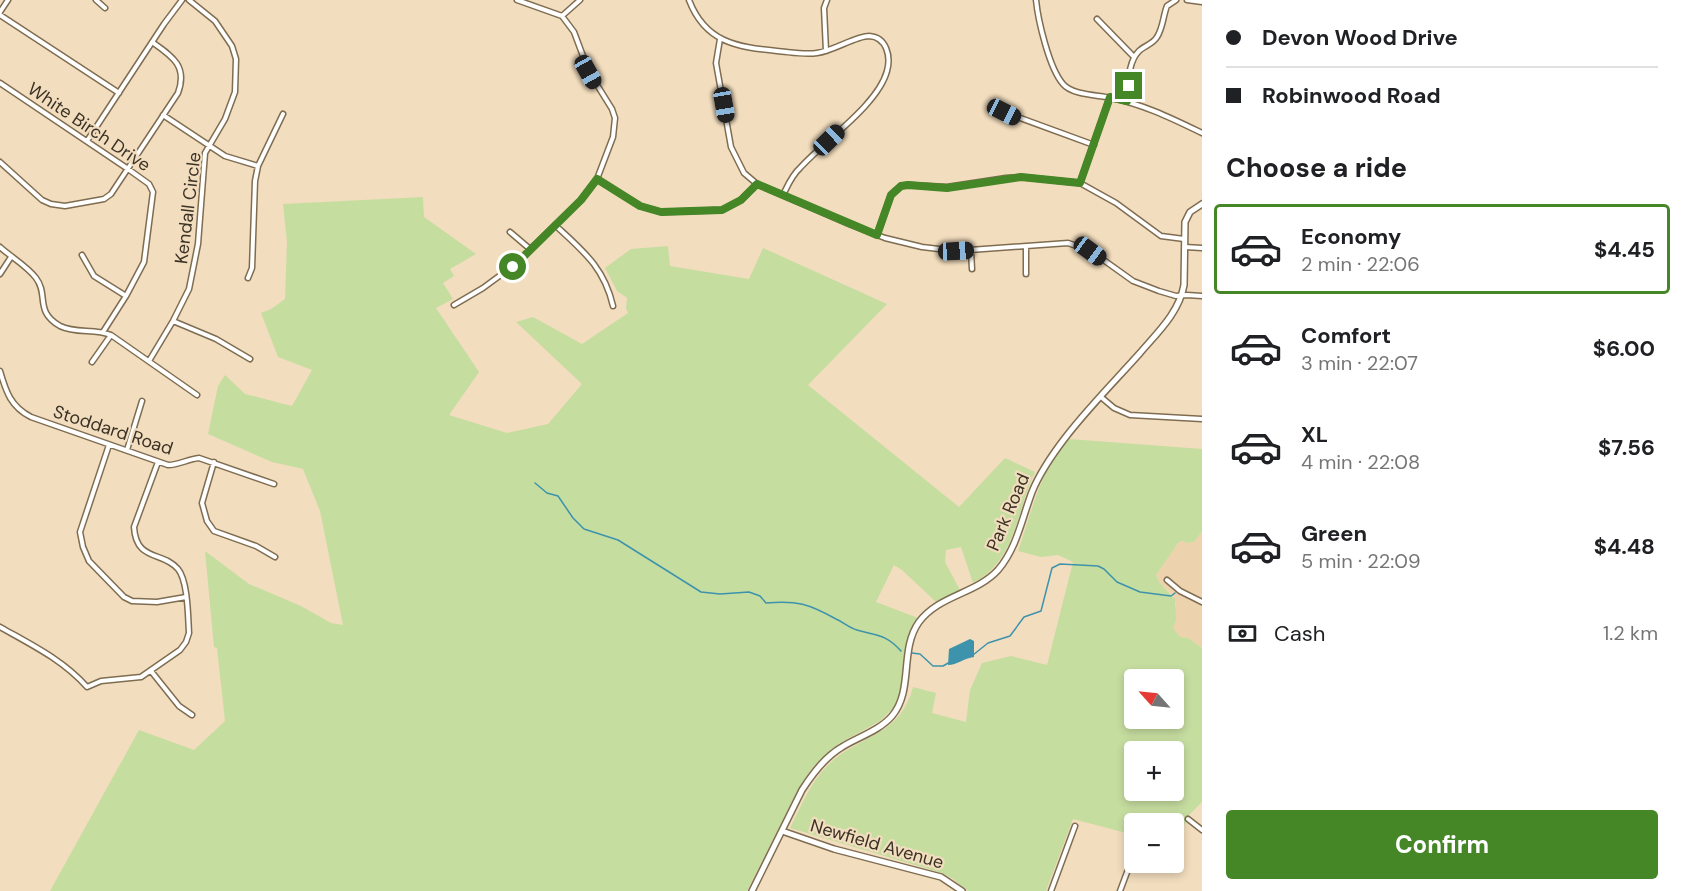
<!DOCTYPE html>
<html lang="en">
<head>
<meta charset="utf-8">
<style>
  body { margin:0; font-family:"DM Sans",sans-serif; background:#f6f6f6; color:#202124; height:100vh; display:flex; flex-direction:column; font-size:22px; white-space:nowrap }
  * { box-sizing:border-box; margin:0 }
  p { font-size:20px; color:#757577 }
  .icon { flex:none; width:33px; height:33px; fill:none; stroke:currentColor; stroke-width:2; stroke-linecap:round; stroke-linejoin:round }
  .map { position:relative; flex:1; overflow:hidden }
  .panel { display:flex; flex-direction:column; background:#fff; width:480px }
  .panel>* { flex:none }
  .top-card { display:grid; align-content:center; height:132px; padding:0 24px; background:#fff }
  .needle { width:39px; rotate:297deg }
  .tools { position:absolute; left:1124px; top:669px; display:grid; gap:12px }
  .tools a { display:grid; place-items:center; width:60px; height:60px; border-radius:6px; background:#fff; box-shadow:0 3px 9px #0003; font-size:30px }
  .end { position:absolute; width:27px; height:27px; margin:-14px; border:8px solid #458627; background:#fff; box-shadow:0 0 0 3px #fff }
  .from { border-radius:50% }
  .car { position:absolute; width:18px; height:36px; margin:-18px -9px; border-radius:8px; box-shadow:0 0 4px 2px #0007; background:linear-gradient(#222 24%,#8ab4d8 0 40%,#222 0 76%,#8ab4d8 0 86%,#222 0) }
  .top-card b { display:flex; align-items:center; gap:21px; height:57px; font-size:22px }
  .top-card b+b { border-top:2px solid #e0e0e0 }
  .top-card i { width:15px; height:15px; background:#202124 }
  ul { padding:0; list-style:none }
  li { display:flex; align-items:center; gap:18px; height:90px; margin:0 12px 9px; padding:0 12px; border:3px solid transparent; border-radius:6px }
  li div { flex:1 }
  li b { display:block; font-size:22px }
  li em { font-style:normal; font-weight:700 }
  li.on { border-color:#458627 }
  li>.icon { width:54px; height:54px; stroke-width:1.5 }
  h2 { padding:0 24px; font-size:27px; line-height:72px }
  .pay { display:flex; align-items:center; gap:15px; height:66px; padding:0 24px; font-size:22px }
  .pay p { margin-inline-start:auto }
  .button { display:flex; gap:12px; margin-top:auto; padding:12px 24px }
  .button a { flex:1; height:69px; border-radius:6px; background:#458627; color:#fff; font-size:24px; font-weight:700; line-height:69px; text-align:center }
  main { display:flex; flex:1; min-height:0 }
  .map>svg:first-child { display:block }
  .built { fill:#ecd2ad }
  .green { fill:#c6dda0; fill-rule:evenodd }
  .water { fill:#3e93ac }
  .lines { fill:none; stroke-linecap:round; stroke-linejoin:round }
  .stream { stroke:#3e93ac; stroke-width:1.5 }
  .street-casing { stroke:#7f6d51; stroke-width:7 }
  .secondary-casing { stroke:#7f6d51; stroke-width:8 }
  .street { stroke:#fff; stroke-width:4 }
  .secondary { stroke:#fff; stroke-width:5 }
  .route { stroke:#458627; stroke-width:8 }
  .labels { text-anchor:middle; stroke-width:4.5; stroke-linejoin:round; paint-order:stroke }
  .street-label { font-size:18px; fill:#3a3226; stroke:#f2ddbe }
</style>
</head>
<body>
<main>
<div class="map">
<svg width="1202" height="891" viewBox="0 0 1202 891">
  <rect width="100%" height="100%" fill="#f2ddbe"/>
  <path class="built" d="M 1202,531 L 1202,648 L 1188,638 L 1180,637 L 1173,628 L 1176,603 L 1172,594 L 1160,583 L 1156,575 L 1168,555 L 1180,541 L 1189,543 L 1194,542 Z"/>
  <path class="green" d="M 423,197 L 424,217 L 476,254 L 450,269 L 454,276 L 443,283 L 453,299 L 436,308 L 479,372 L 449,415 L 507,433 L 548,424 L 582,384 L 516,322 L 533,317 L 582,344 L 628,313 L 626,308 L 627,298 L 617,291 L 605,268 L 631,249 L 668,246 L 670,266 L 749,279 L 763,248 L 887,304 L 808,385 L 959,507 L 1005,458 L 1035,472 C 1016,512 1016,561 973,583 L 961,547 L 946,550 L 945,562 L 960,590 L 936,602 L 902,570 L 894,565 L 876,602 L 918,618 L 911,628 L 907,640 L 903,685 L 895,706 L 880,721 L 840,743 L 812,768 L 800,786 L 747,891 L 50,891 L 139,730 L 194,750 L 225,721 L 217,648 L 214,647 L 205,551 L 249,584 L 301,606 L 331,623 L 343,625 L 320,511 L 303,469 L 272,462 L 208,434 L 218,386 L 225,375 L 245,394 L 292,406 L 312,370 L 278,357 L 261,313 L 271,309 L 285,299 L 287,242 L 283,204 Z
    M 1069,439 L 1202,449 L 1202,531 L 1194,542 L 1187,543 L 1182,541 L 1178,543 L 1156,575 L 1160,583 L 1175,599 L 1176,620 L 1173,628 L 1180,637 L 1188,638 L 1202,648 L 1202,802 L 1189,815 L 1175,845 L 1173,844 L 1173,824 L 1134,824 L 1134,835 L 1073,819 L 1046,891 L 968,891 L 953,879 L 942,873 L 790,828 C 801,806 810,783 828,765 C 860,734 900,737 913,687 L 936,693 L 932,713 L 966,722 L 970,690 L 982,663 L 1011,656 L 1047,665 L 1073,562 L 1058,555 L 1041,557 L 1018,551 C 1032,512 1039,471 1069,439 ZM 1134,680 L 1173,680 L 1173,718 L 1134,718 ZM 1134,752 L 1173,752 L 1173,790 L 1134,790 Z"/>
  <path class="water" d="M 970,639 L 974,641 L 974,657 C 964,658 957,665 948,665 L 949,649 Z"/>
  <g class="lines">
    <path class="stream" d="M 535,483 L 547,493 L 558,496 L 573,518 L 584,529 L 618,540 L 701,592 L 720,594 L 749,592 L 760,596 L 766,603 C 797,600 809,604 836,619 C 843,622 849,628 857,630 C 877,636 886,634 901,651
      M 912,653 L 920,654 L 933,666 L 943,666 L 950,662
      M 973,655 L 988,643 L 1010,636 L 1024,617 L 1041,611 L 1052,568 L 1060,564 L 1098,566 L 1104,569 L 1117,582 L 1140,592 L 1171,596 L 1175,593"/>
    <g class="street-casing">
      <path id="street" d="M 96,0 L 105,8
        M 517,0 L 562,16 L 580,0
        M 689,0 C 705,42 736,47 777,51 C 790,52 804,55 817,53 C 833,51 856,36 869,36 C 887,37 891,57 887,71 C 878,105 824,141 800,168 C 792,175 788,185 783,195
        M 1036,0 C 1038,20 1049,68 1063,84 C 1072,95 1098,95 1111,98 C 1143,104 1173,119 1202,133
        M 1187,0 L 1202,2
        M 0,12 L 8,0
        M 0,15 L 119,93
        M 1097,19 L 1134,57
        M 720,39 L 716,63 L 731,147 L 744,173 L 757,184 L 849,224 L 885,238 L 922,247 L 956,251 L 1068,243 L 1091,251 L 1133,281 L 1159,291 L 1176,296 L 1187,295 L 1202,296
        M 826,51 L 824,8 L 827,0
        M 0,83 L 128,169 L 149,184 L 153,192 L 144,262 L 126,296 L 103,332
        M 1127,101 C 1129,85 1127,63 1139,51 C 1144,46 1153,44 1157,37 C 1163,28 1163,16 1167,6 L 1176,0
        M 1004,112 L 1094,145
        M 163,115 L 225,156 L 258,166
        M 87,141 L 164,24 L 182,0
        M 0,162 L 42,200 L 51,204 L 65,206 L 104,199 L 111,194 L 178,93 C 188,66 172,56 152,42
        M 597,179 L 640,206 L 661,212 L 722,210 L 741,200 L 757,184
        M 1080,183 L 1110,97
        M 555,225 C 583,251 604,267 613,306
        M 510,232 L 530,249
        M 877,235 L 891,195 L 901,186 L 908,185 L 947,187 L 1006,178 L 1021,177 L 1080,183 L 1116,203 L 1161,236 L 1184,239
        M 0,247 C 11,257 27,266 36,278 C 49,295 34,311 60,326 C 76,334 95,328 111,335 L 197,395
        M 1185,247 L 1202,248
        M 971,251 L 972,269
        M 82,255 L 94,276 L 126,296
        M 0,274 L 11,257
        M 1026,274 L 1026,247
        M 248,278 L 252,268 L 255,181 L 258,166 L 283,114
        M 454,305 L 483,288 L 513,266 L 581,200 L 597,179 L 613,137 L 615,118 L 612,109 L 589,72 L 574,32 L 562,16
        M 173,321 L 216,339 L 250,359
        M 149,361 L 173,321 L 189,289 L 198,244 L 205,153 L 225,119 L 235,92 L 236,59 L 232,46 L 215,21 L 189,0
        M 92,362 L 111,335
        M 0,371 C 6,392 11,407 31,417 L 168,465 C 179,465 188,459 199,458 L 274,484
        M 1101,397 L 1114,408 L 1130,415 L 1202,419
        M 109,445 L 80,532 L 83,547 L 89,561 L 124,597 L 132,601 L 157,602 L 186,597
        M 127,450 L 142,401
        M 214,462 L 202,503 L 207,521 L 214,531 L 256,546 L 275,557
        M 1167,580 L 1180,591 L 1202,602
        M 0,627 C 32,645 63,660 87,687 L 101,681 L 141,677 L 180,650 L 186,642 L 189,633 C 188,617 188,581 178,569 C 163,551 136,562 134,527 L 158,462
        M 151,671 L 179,706 L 192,715
        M 1188,819 L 1202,830
        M 1051,891 L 1075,826
        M 1120,891 L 1129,867"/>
    </g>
    <g class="secondary-casing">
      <path id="secondary" d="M 782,831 L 834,849 L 941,877 L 962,891
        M 752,891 L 802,790 C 813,773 825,757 842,747 C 858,737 879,731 892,716 C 914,690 899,650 919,622 C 939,595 976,594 998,570 C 1017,548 1022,518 1032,492 C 1040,472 1052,455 1065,438 C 1088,408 1115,381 1140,353 C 1157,333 1179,313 1184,285 L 1185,222 L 1190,212 L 1202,204"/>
    </g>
    <use href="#street" class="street"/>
    <use href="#secondary" class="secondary"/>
  </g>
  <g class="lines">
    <path class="route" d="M 513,267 L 581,200 L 597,179 L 640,206 L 661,212 L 722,210 L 741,200 L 757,184 L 877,235 L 891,195 L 901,186 L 908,185 L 947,188 L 1021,177 L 1080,183 L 1110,97 L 1127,101 L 1129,86"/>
  </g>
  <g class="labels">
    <g class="street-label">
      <text transform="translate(89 127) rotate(34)" y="6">White Birch Drive</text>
      <text transform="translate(188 208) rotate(-83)" y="6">Kendall Circle</text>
      <text transform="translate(113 430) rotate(18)" y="6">Stoddard Road</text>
      <text transform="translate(1008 512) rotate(-67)" y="6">Park Road</text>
      <text transform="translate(877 844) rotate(16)" y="6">Newfield Avenue</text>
    </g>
  </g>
</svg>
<div class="tools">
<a><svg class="needle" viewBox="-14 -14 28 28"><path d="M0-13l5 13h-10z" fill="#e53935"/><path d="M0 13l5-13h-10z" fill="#757577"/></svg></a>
<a>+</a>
<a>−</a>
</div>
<i class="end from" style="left:513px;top:267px"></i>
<i class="end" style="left:1129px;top:86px"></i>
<i class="car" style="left:588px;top:72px;rotate:151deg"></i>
<i class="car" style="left:724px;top:105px;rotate:170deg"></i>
<i class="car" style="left:1004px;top:112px;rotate:117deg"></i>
<i class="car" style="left:829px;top:140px;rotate:46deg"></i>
<i class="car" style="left:956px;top:251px;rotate:87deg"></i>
<i class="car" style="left:1090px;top:251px;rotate:126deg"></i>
</div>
<section class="panel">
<div class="top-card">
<b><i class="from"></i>Devon Wood Drive</b>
<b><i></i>Robinwood Road</b>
</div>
<h2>Choose a ride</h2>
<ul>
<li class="on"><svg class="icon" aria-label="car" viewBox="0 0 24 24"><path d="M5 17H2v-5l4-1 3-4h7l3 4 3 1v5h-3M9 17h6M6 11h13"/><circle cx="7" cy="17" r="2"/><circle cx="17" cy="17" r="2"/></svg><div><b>Economy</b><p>2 min · 22:06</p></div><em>$4.45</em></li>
<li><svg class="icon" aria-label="car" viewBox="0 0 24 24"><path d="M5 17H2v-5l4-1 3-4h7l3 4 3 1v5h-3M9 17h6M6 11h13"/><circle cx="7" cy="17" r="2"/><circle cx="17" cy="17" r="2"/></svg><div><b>Comfort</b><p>3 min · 22:07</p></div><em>$6.00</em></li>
<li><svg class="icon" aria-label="car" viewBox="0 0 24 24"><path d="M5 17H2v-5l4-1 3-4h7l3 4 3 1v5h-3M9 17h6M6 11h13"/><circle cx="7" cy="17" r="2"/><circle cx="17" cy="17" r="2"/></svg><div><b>XL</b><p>4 min · 22:08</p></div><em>$7.56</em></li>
<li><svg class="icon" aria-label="car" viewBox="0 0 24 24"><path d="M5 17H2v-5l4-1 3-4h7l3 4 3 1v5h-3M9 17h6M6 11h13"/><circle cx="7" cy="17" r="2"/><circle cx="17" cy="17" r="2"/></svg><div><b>Green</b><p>5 min · 22:09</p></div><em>$4.48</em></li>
</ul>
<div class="pay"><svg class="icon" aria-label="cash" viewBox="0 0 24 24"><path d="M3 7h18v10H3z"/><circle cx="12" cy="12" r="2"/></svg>Cash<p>1.2 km</p></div>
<div class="button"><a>Confirm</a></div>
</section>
</main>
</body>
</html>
